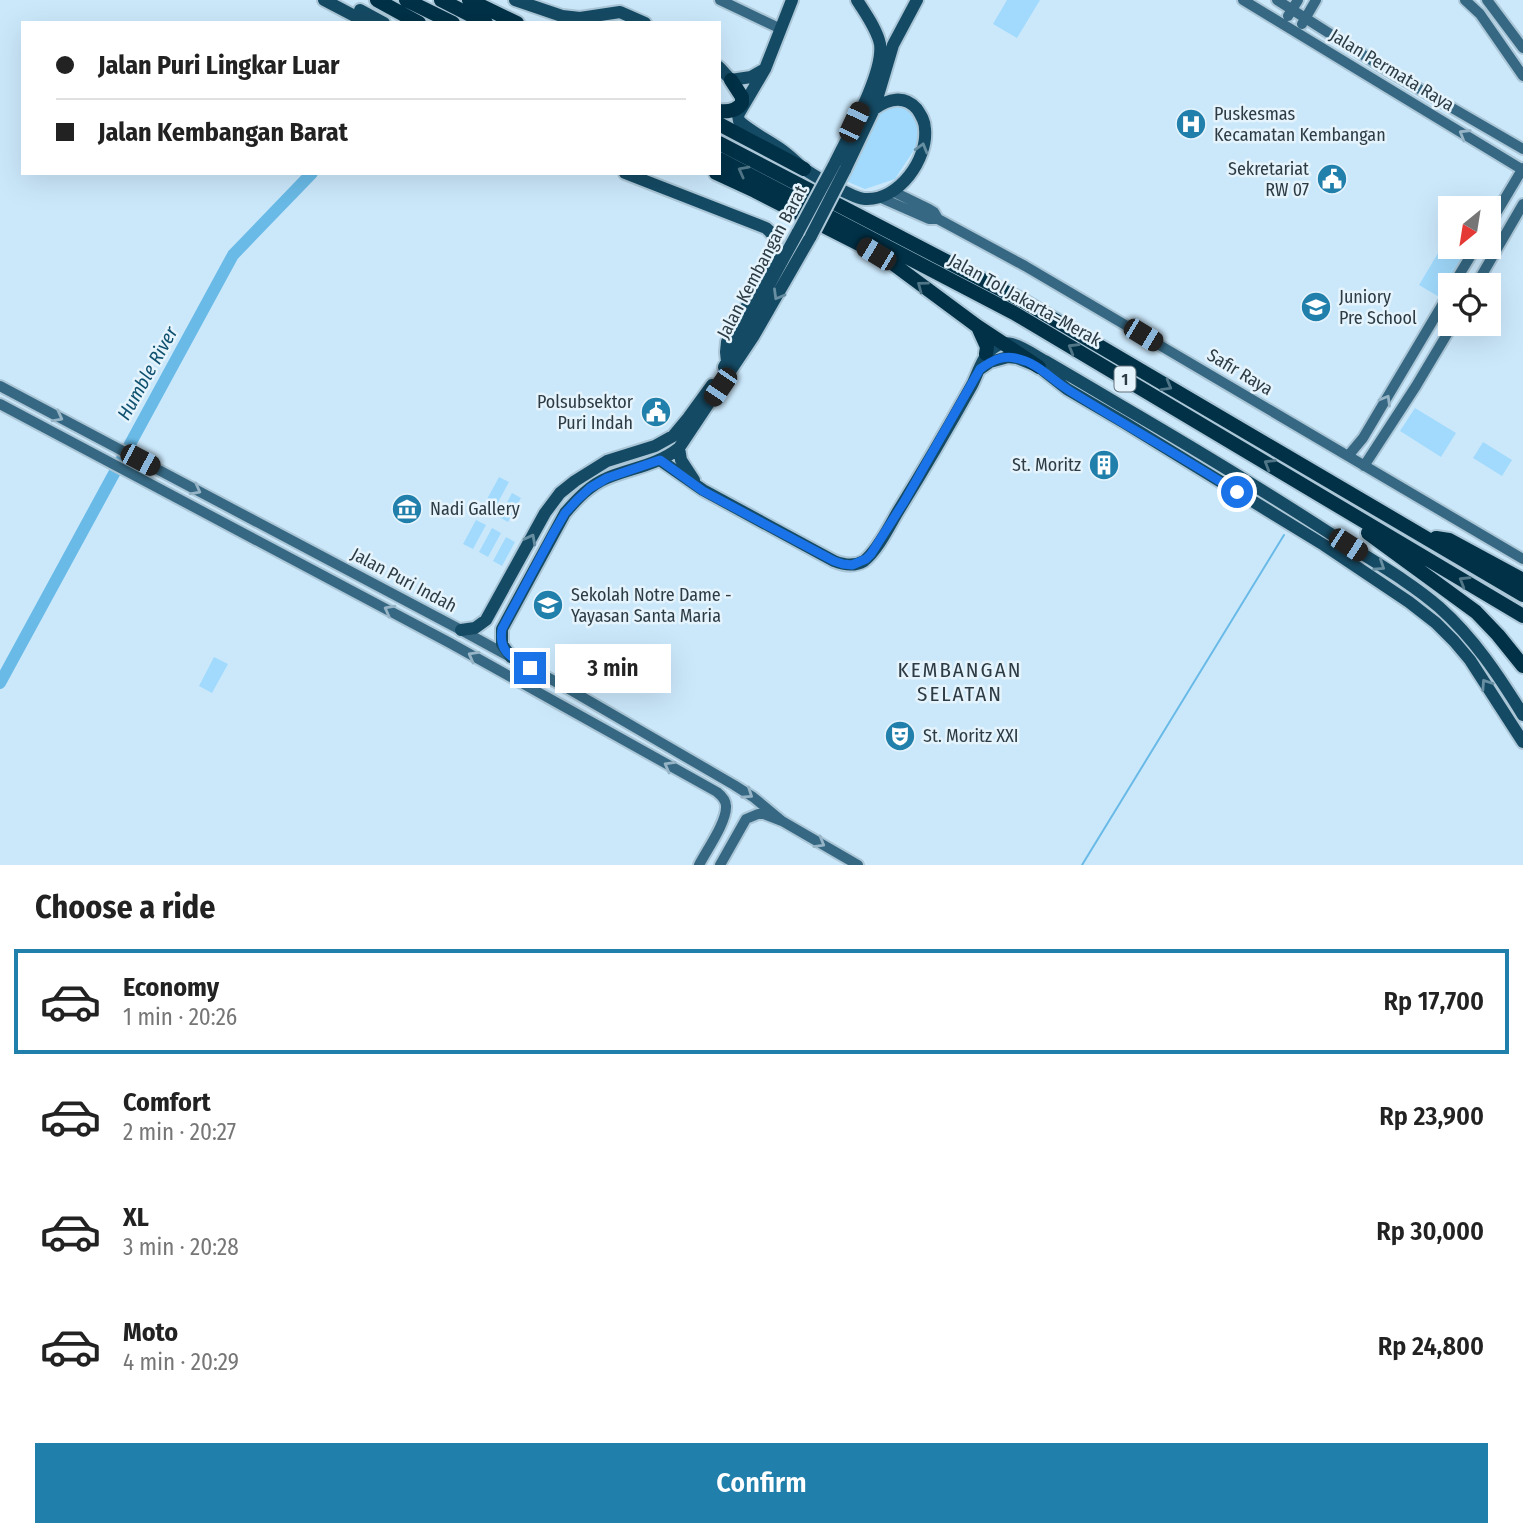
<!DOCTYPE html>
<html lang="en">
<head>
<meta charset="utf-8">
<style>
  body { margin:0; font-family:"Fira Sans Condensed",sans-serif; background:#f6f6f6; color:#222; height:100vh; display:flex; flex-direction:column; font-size:26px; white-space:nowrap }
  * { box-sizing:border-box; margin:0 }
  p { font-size:23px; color:#767676 }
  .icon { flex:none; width:38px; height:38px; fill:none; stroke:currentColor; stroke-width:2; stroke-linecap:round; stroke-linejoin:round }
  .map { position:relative; height:865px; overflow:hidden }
  .sheet { display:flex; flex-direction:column; background:#fff; flex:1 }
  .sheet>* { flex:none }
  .hud { position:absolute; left:21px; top:21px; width:700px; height:154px; border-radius:0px; box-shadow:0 7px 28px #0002; display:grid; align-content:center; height:154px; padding:0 35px; background:#fff }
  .needle { width:46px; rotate:210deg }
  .fabs { position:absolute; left:1438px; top:196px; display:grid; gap:14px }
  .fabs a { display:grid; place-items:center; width:63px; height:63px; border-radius:0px; background:#fff; box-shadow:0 7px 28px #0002; font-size:35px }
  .end { position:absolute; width:32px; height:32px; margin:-16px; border:9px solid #1a73e8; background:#fff; box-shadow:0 0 0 4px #fff }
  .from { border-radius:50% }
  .bubble { position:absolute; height:49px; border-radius:0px; background:#fff; box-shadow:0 7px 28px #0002; font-size:23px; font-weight:600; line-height:49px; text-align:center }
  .car { position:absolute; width:21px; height:42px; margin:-21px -10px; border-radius:9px; box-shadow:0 0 5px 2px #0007; background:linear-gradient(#222 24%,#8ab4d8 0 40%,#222 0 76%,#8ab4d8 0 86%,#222 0) }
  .hud b { display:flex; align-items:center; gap:24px; height:66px; font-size:26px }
  .hud b+b { border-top:2px solid #e0e0e0 }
  .hud i { width:18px; height:18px; background:#222 }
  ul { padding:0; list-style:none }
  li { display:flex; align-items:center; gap:21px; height:105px; margin:0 14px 10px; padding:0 21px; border:4px solid transparent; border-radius:0px }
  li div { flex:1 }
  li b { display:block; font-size:26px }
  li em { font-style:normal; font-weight:600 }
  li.on { border-color:#217fab }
  li>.icon { width:63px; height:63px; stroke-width:1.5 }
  h2 { padding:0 35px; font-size:32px; line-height:84px }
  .cta { display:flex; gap:14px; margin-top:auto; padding:14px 35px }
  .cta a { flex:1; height:80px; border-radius:0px; background:#217fab; color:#fff; font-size:28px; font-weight:600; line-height:80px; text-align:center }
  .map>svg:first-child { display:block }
  .green { fill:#a1dafc }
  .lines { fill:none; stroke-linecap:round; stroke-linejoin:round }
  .stream { stroke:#69bae7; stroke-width:2 }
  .river { stroke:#69bae7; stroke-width:12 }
  .secondary-casing { stroke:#abc6d6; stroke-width:14 }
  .primary-casing { stroke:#abc6d6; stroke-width:16 }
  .highway-casing { stroke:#abc6d6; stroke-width:18 }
  .secondary { stroke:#366883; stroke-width:10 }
  .primary { stroke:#154a64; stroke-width:12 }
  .highway { stroke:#013147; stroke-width:14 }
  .primary-bridge-casing { stroke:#abc6d6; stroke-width:16; stroke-linecap:butt }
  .primary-bridge { stroke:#154a64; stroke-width:12 }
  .oneway { stroke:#96b4c6 }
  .oneway2 { stroke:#688ea1 }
  .oneway3 { stroke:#507586 }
  .route { stroke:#1a73e8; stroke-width:9 }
  .labels { text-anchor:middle; stroke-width:5; stroke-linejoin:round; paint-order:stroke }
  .shield { fill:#e4f3fc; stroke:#64737b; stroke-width:2 }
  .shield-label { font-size:16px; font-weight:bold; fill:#2d3c44 }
  .street-label { font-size:18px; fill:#2d3c44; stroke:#e4f3fc }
  .poi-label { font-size:18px; fill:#2d3c44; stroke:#e4f3fc; text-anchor:start }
  .water-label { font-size:19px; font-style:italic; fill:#0f506f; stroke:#e4f3fc }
  .quarter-label { font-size:21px; letter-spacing:2px; fill:#2d3c44; stroke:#e4f3fc }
</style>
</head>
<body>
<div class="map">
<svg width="1523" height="865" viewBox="0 0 1523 865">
  <rect width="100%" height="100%" fill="#cbe8fb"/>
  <path class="green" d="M 1007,0 L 1040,0 L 1017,38 L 993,24 Z
    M 884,104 L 906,106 L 921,130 L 920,141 L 895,179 L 865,189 L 846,181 Z
    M 1450,233 L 1451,247 L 1470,247 L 1441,298 L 1419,285 Z
    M 1415,408 L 1456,433 L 1441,457 L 1400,431 Z
    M 1483,442 L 1512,460 L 1502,476 L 1473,458 Z
    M 499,477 L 509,482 L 496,506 L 486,501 Z
    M 512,493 L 521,498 L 508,522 L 499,517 Z
    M 476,520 L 486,525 L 473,549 L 463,544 Z
    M 492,528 L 501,533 L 488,557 L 479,552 Z
    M 506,537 L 515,542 L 502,566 L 493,561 Z
    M 214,657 L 228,664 L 212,693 L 199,686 Z"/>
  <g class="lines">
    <path class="stream" d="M 1082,865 L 1284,535"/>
    <path class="river" d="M 0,683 L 233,255 L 312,173"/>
    <g class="secondary-casing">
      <path id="secondary" d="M 720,0 L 781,29
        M 1243,0 L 1523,170
        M 1277,0 L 1390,72 L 1523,149
        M 1465,0 L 1480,14 L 1523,76
        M 1487,0 L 1523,48
        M 1288,16 L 1298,0
        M 1302,24 L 1316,0
        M 892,191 L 929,209 L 934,212 L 938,219 L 1025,266 L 1523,559
        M 879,197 L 929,219 L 938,219
        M 1489,225 L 1523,168
        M 1453,285 L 1476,247
        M 1476,285 L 1523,204
        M 0,386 L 461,630 L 567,688 L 734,785 L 753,797 L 782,821
        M 0,404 L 450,643 L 717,792 C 722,796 726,800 726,806 C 727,822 706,851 699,865
        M 1348,456 L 1363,438 L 1451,290
        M 1364,466 L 1416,386 L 1453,324
        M 720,865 L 746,819 L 758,814 L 764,814 L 782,821 L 858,865"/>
    </g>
    <g class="primary-casing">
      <path id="primary" d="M 324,0 L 368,23
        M 515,0 L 562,16 L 580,18 L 620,12 L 645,23
        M 792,0 L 765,69 L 738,115 L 739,121 C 751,132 766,139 779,148 C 788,154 795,161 803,168 C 812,175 855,199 865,199 C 899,201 928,159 925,129 C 925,121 921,115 917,109 C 904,94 888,99 874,109
        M 360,10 L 384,23
        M 719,67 L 731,80 L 751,77 L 765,69
        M 835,163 C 848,136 884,73 880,44 C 877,29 865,13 857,0
        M 845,170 L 874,109 L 893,45 L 917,0
        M 625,173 L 766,228 C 776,236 778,244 774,257 L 727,342 L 726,352 L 727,362
        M 724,367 L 798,232
        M 980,369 L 990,362 L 1008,357 L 1017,358 L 1039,367 L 1067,389 L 1125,423 L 1324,545 L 1409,602 L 1436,623 L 1454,641 L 1470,660 L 1523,742
        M 679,448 L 681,460 L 694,480
        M 660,460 L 703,490 L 834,561 C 844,565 854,567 864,561 C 877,551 889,527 897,513 C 923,471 948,428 972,385 C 977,375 983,356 992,349 C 998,344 1005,342 1012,344 C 1023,347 1034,355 1045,361 C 1069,375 1093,389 1118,404 C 1190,446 1263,490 1334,536 C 1369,559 1408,580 1439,607 C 1474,638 1499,676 1523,715
        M 461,630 L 475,628 L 486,620 L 545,513 L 560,493 L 575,481 L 607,461 L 655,446 L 673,436 L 688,418 L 712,385
        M 511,657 L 502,644 L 502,629 L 565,513 C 577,499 590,485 607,478 C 631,468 658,465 679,448 L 753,337 L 811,236"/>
    </g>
    <g class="highway-casing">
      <path id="highway" d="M 377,0 L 419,23
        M 406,0 L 453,23
        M 441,0 L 486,23
        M 469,0 L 517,23
        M 719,111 C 728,112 737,111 742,103 L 742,97 L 731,80
        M 719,124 L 804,169
        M 719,143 L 1021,300 L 1523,595
        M 719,159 L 1014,313 L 1523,616
        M 716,173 L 755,191 L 861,245 L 892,263 L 977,326 L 1039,367
        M 978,327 L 987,347 L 986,354
        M 1368,533 L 1476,612 L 1498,635 L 1523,666
        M 1436,538 L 1449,540 L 1523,580"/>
    </g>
    <use href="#secondary" class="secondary"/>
    <use href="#primary" class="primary"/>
    <use href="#highway" class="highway"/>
    <g class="primary-bridge-casing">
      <path id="primary-bridge" d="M 798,232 L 835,163
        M 811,236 L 845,170"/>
    </g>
    <use href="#primary-bridge" class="primary-bridge"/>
  </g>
  <defs><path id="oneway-chevron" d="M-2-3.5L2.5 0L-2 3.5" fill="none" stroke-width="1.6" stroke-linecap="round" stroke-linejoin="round" transform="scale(1.75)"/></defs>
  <g class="oneway">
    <use href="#oneway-chevron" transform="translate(1464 134) rotate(-149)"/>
    <use href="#oneway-chevron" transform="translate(1386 400) rotate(-60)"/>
    <use href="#oneway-chevron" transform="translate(58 417) rotate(28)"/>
    <use href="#oneway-chevron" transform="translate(196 490) rotate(28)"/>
    <use href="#oneway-chevron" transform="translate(389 610) rotate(-152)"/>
    <use href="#oneway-chevron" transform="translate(473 656) rotate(-151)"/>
    <use href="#oneway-chevron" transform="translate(669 766) rotate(-151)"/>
    <use href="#oneway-chevron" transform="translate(748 794) rotate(34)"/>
    <use href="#oneway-chevron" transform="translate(820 843) rotate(30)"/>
  </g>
  <g class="oneway2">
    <use href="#oneway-chevron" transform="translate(922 148) rotate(-74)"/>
    <use href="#oneway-chevron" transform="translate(778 295) rotate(120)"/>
    <use href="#oneway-chevron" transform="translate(531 539) rotate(-62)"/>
    <use href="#oneway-chevron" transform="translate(1380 566) rotate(33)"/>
    <use href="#oneway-chevron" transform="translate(1486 684) rotate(-124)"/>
  </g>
  <g class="oneway3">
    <use href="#oneway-chevron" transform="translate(743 171) rotate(-152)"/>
    <use href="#oneway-chevron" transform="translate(922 286) rotate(-143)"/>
    <use href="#oneway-chevron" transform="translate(1073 348) rotate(-149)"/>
    <use href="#oneway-chevron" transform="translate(1167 386) rotate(30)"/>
    <use href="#oneway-chevron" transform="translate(1269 464) rotate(-149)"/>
    <use href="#oneway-chevron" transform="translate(1464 581) rotate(-149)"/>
  </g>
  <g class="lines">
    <path class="route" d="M 530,668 C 512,658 498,652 502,629 L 554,532 L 565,513 L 577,500 L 590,488 L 607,478 L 660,460 L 703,491 L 834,561 L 843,564 L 852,565 L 866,559 L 871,554 L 904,502 L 980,369 C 991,361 1002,355 1015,358 C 1039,363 1050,379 1070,391 C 1125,425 1182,457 1237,492"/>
  </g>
  <defs>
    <g id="hospital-disc" transform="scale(1.575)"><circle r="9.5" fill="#217fab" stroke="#e4f3fc"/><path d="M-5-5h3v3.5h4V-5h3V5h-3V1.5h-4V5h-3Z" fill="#fff"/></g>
    <g id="civic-disc" transform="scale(1.575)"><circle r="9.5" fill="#217fab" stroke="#e4f3fc"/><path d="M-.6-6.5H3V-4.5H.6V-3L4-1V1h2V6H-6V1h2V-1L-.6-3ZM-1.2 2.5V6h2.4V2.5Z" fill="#fff"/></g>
    <g id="school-disc" transform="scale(1.575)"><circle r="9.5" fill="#217fab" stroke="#e4f3fc"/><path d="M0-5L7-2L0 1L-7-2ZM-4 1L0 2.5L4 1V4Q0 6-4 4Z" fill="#fff"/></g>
    <g id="building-disc" transform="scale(1.575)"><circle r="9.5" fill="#217fab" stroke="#e4f3fc"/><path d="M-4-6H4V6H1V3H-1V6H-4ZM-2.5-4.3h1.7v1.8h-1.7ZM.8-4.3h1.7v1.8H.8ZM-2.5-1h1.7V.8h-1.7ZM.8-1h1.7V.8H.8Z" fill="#fff"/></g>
    <g id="museum-disc" transform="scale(1.575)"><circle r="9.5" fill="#217fab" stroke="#e4f3fc"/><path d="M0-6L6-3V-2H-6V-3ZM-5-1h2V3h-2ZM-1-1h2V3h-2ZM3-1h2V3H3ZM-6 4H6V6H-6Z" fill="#fff"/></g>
    <g id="theatre-disc" transform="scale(1.575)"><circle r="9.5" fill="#217fab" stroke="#e4f3fc"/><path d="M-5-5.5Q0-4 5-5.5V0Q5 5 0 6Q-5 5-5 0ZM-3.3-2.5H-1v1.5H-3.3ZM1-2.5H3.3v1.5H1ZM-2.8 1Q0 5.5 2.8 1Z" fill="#fff"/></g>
  </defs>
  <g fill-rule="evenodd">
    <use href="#hospital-disc" x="1191" y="124"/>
    <use href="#civic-disc" x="1332" y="179"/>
    <use href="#school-disc" x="1316" y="307"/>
    <use href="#civic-disc" x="656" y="412"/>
    <use href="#building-disc" x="1104" y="465"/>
    <use href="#museum-disc" x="407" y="509"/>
    <use href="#school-disc" x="548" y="605"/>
    <use href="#theatre-disc" x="900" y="736"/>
  </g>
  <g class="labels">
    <rect class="shield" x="1114.5" y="366.5" width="21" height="25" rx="5"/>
    <g class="shield-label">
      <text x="1125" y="385">1</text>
    </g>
    <g class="street-label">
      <text transform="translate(1392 70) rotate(31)" y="6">Jalan Permata Raya</text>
      <text transform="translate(762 262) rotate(-62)" y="6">Jalan Kembangan Barat</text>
      <text transform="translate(1025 300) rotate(29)" y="6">Jalan Tol Jakarta–Merak</text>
      <text transform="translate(1240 372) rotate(31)" y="6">Safir Raya</text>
      <text transform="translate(404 580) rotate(28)" y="6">Jalan Puri Indah</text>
    </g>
    <g class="poi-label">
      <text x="1214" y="120">Puskesmas<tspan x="1214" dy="21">Kecamatan Kembangan</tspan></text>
      <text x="1309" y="175" text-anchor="end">Sekretariat<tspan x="1309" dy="21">RW 07</tspan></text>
      <text x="1339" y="303">Juniory<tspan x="1339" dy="21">Pre School</tspan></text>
      <text x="633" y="408" text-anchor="end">Polsubsektor<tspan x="633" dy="21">Puri Indah</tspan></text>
      <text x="1081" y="471" text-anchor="end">St. Moritz</text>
      <text x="430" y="515">Nadi Gallery</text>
      <text x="571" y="601">Sekolah Notre Dame -<tspan x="571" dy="21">Yayasan Santa Maria</tspan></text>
      <text x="923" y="742">St. Moritz XXI</text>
    </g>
    <g class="water-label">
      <text transform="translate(147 373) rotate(-61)" y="7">Humble River</text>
    </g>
    <g class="quarter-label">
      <text x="960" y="677">KEMBANGAN<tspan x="960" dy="24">SELATAN</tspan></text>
    </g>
  </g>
</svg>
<div class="fabs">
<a><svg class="needle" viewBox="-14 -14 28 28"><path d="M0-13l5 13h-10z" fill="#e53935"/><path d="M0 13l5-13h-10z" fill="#767676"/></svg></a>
<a><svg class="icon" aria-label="locate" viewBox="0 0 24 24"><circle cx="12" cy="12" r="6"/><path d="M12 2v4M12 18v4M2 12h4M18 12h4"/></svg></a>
</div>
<i class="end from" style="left:1237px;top:492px"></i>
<i class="end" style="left:530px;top:668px"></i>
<div class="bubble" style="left:555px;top:644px;width:116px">3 min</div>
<i class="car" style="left:854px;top:122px;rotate:25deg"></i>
<i class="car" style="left:876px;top:254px;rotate:301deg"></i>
<i class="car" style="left:1143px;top:335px;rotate:121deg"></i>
<i class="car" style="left:720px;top:387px;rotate:214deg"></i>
<i class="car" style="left:140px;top:460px;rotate:118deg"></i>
<i class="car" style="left:1348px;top:545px;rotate:123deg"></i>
<div class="hud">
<b><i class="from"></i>Jalan Puri Lingkar Luar</b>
<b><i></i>Jalan Kembangan Barat</b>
</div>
</div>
<section class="sheet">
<h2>Choose a ride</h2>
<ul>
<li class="on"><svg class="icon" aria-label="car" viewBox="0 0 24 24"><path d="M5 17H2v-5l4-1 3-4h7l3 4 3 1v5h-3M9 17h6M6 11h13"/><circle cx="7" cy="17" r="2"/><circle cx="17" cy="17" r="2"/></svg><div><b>Economy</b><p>1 min · 20:26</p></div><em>Rp 17,700</em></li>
<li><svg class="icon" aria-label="car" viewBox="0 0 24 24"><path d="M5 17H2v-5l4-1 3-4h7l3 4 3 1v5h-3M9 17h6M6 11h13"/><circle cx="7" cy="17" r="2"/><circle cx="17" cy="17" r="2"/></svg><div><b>Comfort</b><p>2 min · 20:27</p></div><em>Rp 23,900</em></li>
<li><svg class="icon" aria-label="car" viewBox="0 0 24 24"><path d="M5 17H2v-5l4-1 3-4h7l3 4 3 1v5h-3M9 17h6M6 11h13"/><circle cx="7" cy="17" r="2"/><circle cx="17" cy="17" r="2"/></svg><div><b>XL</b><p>3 min · 20:28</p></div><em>Rp 30,000</em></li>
<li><svg class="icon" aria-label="car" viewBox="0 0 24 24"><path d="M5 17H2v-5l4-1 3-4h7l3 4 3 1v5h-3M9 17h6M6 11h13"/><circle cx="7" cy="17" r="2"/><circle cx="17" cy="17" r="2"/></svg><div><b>Moto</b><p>4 min · 20:29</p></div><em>Rp 24,800</em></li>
</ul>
<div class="cta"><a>Confirm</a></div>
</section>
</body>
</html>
